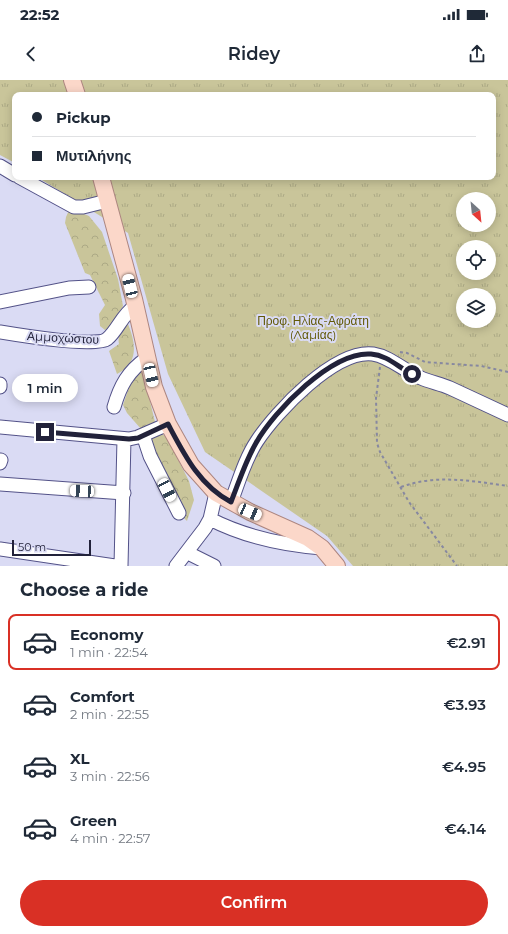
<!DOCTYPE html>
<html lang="en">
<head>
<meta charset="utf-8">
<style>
  body { margin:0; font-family:Montserrat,sans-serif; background:#f6f6f7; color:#1f2937; height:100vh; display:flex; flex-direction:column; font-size:15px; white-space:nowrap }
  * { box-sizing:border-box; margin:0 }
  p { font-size:13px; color:#747a83 }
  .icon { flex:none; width:22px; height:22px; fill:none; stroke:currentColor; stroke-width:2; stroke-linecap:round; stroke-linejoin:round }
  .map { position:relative; height:486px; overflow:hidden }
  .sheet { display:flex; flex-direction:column; background:#fff; flex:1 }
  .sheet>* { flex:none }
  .hud { position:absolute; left:12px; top:12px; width:484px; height:88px; border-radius:8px; box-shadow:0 2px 10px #0003; display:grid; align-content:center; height:88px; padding:0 20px; background:#fff }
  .needle { width:26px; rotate:153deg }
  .controls { position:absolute; left:456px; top:112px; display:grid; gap:8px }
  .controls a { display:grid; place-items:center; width:40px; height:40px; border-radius:50%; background:#fff; box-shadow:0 2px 10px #0003; font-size:20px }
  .scale { position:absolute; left:12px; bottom:10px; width:79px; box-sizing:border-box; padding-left:4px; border:2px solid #22223a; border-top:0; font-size:11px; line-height:14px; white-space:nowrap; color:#22223a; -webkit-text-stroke:3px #dadbf4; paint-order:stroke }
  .end { position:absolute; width:18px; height:18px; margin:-9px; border:5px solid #22223a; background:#fff; box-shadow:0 0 0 2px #fff }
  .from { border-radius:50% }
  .bubble { position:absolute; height:28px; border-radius:14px; background:#fff; box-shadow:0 2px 10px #0003; font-size:13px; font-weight:600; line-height:28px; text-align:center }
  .car { position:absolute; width:12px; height:24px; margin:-12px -6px; border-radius:5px; box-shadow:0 0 3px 1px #0007; background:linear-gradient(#fff 24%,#345 0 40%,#fff 0 76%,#345 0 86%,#fff 0) }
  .hud b { display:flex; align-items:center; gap:14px; height:38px; font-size:15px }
  .hud b+b { border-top:1px solid #e0e1e3 }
  .hud i { width:10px; height:10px; background:#1f2937 }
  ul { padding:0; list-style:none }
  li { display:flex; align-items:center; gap:12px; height:56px; margin:0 8px 6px; padding:0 12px; border:2px solid transparent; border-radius:8px }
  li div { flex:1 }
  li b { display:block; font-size:15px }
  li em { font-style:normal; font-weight:600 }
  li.selected { border-color:#d93025 }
  li>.icon { width:36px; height:36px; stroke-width:1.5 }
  h2 { padding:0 20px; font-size:18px; line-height:48px }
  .button { display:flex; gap:8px; margin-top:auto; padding:8px 20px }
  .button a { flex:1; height:46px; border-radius:24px; background:#d93025; color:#fff; font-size:16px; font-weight:600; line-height:46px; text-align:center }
  .status { display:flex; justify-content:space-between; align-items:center; height:28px; padding:0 20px; background:#fff; direction:ltr }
  .status svg { height:11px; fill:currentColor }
  header { display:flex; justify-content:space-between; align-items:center; height:52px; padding:0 20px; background:#fff; font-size:18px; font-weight:600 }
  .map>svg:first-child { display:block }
  .forest { fill:url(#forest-crowns) }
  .park { fill:url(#park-tufts); fill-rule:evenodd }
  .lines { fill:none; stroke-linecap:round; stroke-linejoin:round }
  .minor-casing { stroke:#535288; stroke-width:15 }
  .major-casing { stroke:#ad8680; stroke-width:18 }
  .path { stroke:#8788a0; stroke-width:2; stroke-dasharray:3 3; stroke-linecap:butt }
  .minor { stroke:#fff; stroke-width:13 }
  .major { stroke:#fbd7c9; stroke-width:16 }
  .route { stroke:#22223a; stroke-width:5 }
  .labels { text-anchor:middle; stroke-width:4; stroke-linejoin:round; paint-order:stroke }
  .park-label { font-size:12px; fill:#625907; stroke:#dadbf4 }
  .street-label { font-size:12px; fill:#22223a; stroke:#dadbf4 }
</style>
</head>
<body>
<div class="status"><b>22:52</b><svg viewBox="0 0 49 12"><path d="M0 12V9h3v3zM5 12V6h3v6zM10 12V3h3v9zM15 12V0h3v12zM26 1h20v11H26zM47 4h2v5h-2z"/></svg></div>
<header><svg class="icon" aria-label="back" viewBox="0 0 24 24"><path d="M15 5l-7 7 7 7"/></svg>Ridey<svg class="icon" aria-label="share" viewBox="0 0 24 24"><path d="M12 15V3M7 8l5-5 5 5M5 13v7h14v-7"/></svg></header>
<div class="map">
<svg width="508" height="486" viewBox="0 0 508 486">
  <defs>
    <pattern id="forest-crowns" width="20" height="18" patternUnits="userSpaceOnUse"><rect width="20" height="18" fill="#c9c59a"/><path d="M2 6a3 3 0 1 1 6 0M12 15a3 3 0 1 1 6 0" fill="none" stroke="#aca985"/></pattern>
    <pattern id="park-tufts" width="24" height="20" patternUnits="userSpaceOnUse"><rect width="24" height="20" fill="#c9c59a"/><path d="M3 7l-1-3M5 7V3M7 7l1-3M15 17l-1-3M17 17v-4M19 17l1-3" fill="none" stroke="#aca985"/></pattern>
  </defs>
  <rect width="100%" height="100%" fill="#dadbf4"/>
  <path class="forest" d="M 70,128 L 89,136 L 102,152 L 118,199 L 123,226 L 112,247 L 105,250 L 100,246 L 99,234 L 105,225 L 90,195 L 85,193 L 65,143 L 66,137 Z
    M 128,244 C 136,263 139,284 117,294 L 109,271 L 119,264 C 117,256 122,248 128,244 Z
    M 140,289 L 143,292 L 155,342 L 141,349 L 127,333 L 123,325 L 132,298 Z
    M 160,352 L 167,358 L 189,401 L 194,420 L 187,441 L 184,438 L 149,357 Z"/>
  <path class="park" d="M 0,0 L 508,0 L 508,486 L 353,486 L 327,456 L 205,372 L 168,294 L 128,153 L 37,97 L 493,97 L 493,15 L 15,15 L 15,83 L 0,75 ZM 463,119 L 489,119 L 489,145 L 463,145 ZM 463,167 L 489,167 L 489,193 L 463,193 ZM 463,215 L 489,215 L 489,241 L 463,241 Z"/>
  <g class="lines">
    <g class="minor-casing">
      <path id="minor" d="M 0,86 L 15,95
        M 19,97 L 74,127 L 83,127 L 107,121
        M 0,222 L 69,208 L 89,207
        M 0,252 C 18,255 96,268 107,259 C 118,250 121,236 135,226
        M 0,304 L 0,307
        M 114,327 C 120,306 128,291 147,278
        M 0,347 L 129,359 L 138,357 L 168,344
        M 143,355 L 150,376 L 179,433
        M 0,383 L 1,380
        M 0,404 L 124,413
        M 231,422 C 239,401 245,379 257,361 C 276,332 335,269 373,274 C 391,277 404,291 421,298 C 430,302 441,304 450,308 C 469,317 489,326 508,335
        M 210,439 C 245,457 283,465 322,468
        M 0,469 L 115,486
        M 188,473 L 214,486
        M 121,486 L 124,359
        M 176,486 L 205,448 L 210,439 L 216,413"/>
    </g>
    <g class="major-casing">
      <path id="major" d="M 72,0 L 77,15
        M 101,97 L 134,219 L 154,307 L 168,344 L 191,385 L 216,413 L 250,432 L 308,458 L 322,468 L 337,486"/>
    </g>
    <path class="path" d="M 400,272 L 407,273 L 425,282 L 481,286 L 508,292
      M 380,287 L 376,318 L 377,363 L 380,372 L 409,422 L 457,486
      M 401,407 C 436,394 472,401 508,406"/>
    <use href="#minor" class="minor"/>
    <use href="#major" class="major"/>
  </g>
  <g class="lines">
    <path class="route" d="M 45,352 L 129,359 L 138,358 L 168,344 C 184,374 199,405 231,422 C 239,402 245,382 256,363 C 274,331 332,271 371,274 C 387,275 398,287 412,294"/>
  </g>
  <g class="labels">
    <g class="park-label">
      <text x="313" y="245">Προφ. Ηλίας-Αφράτη<tspan x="313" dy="14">(Λαμίας)</tspan></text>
    </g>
    <g class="street-label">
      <text transform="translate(63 258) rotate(3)" y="4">Αμμοχώστου</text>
    </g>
  </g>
</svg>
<div class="controls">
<a><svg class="needle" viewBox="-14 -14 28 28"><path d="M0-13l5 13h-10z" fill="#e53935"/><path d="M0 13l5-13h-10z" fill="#747a83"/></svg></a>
<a><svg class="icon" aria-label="locate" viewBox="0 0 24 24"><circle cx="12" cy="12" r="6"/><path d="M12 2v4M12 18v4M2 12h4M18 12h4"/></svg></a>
<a><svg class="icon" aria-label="layers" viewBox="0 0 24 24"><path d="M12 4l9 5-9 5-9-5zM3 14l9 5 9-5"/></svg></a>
</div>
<div class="scale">50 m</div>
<i class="end from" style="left:412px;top:294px"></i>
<i class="end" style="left:45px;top:352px"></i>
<div class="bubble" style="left:12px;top:294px;width:66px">1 min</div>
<i class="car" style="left:130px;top:206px;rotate:346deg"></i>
<i class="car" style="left:151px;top:295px;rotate:167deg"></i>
<i class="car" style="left:167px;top:410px;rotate:153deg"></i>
<i class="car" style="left:82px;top:411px;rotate:273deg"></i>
<i class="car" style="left:250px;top:432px;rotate:113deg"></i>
<div class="hud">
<b><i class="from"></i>Pickup</b>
<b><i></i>Μυτιλήνης</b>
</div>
</div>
<section class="sheet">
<h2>Choose a ride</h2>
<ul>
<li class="selected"><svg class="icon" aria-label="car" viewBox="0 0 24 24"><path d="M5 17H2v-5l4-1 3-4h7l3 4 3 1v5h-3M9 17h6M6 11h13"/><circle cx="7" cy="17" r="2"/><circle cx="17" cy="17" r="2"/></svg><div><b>Economy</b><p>1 min · 22:54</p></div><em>€2.91</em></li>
<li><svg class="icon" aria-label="car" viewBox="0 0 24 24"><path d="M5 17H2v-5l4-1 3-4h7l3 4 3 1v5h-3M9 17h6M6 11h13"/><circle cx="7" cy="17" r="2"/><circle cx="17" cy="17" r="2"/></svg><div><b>Comfort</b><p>2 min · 22:55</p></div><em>€3.93</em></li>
<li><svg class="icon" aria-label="car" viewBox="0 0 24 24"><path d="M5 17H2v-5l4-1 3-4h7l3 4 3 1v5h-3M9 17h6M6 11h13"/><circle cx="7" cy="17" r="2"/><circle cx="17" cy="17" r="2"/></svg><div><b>XL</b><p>3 min · 22:56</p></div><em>€4.95</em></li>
<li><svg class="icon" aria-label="car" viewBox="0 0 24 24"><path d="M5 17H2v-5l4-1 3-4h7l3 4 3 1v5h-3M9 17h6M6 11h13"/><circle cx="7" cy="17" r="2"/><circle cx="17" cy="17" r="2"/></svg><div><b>Green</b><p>4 min · 22:57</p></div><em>€4.14</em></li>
</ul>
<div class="button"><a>Confirm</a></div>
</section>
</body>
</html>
